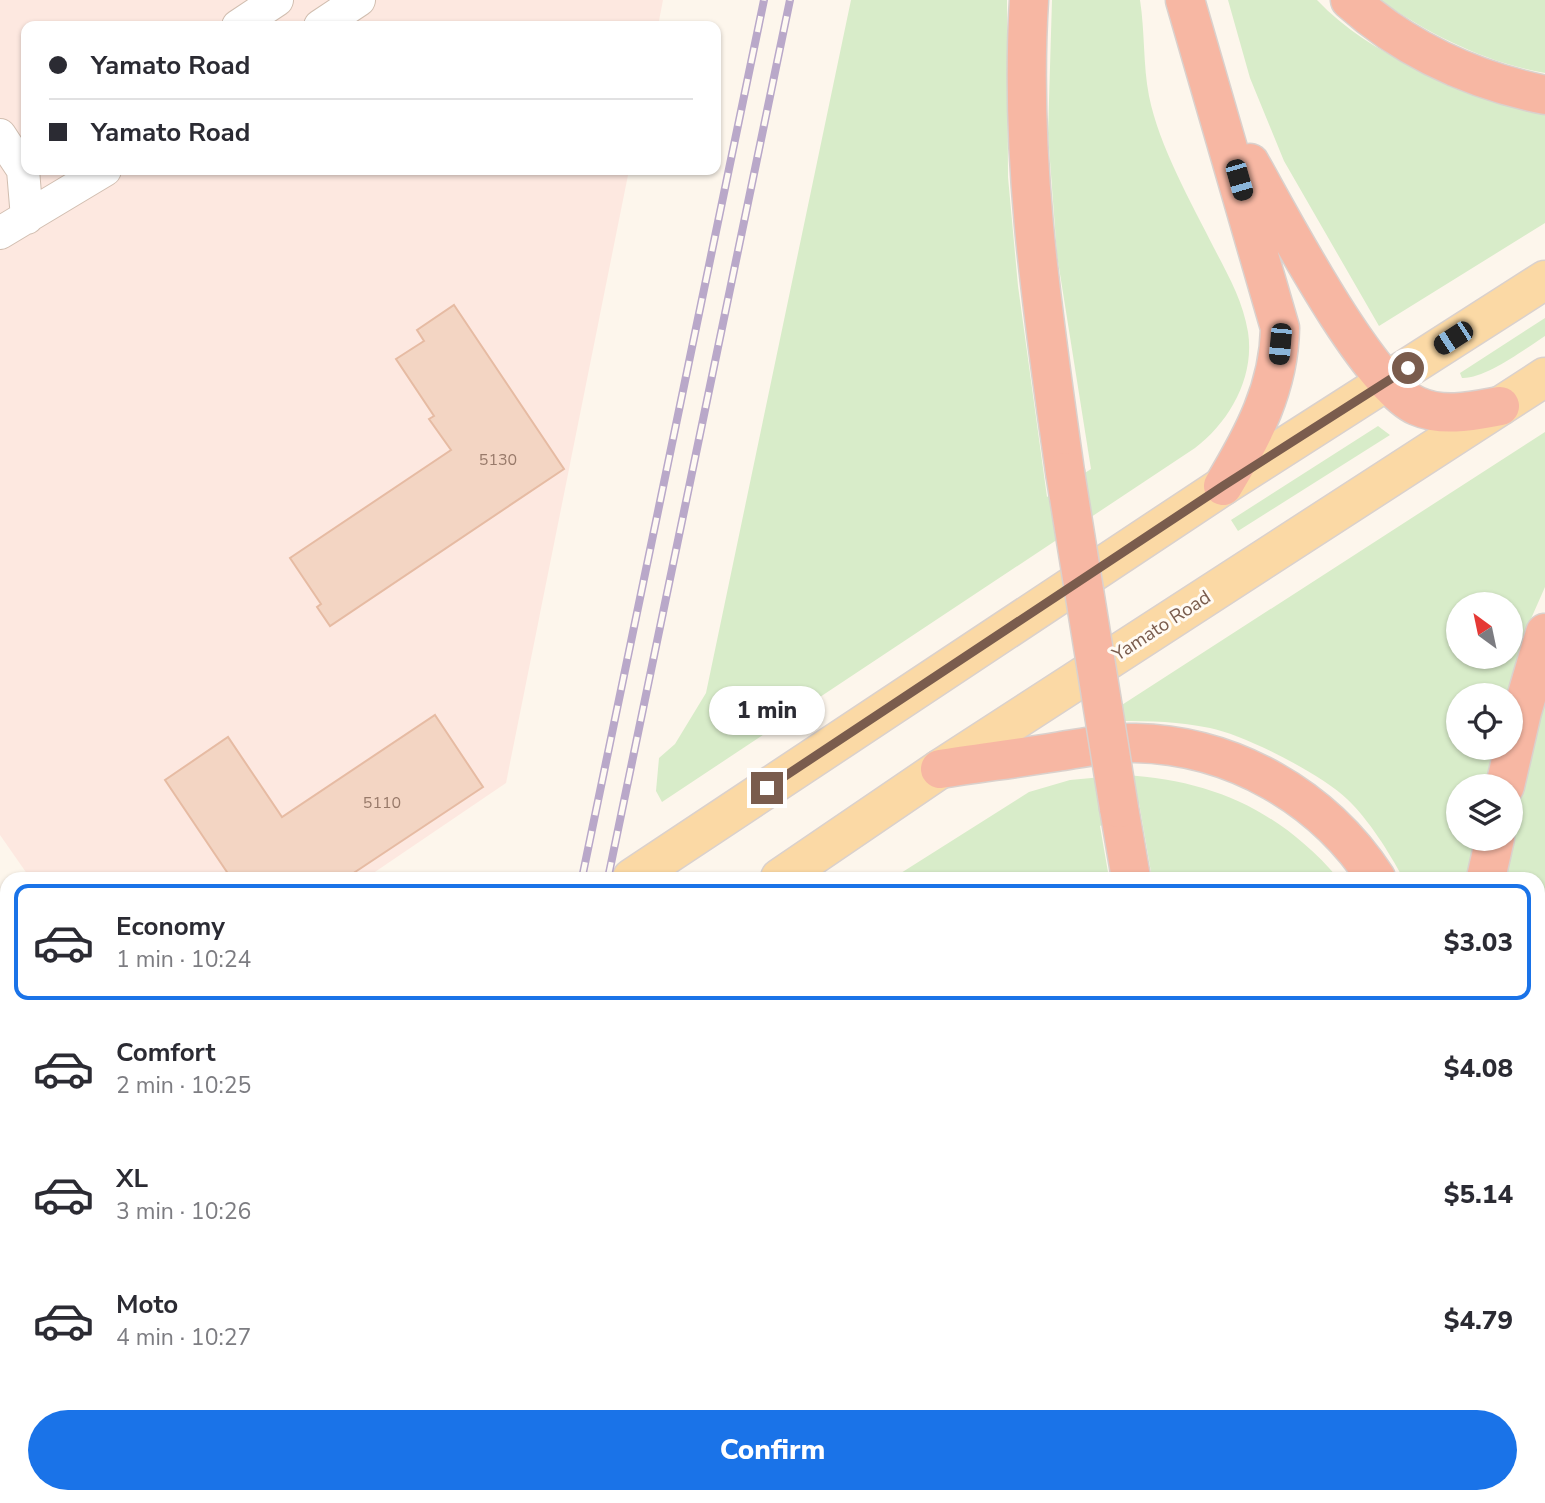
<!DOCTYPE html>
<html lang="en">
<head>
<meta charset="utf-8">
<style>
  body { margin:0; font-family:"Nunito Sans",sans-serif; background:#f2f2f3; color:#2b2b33; height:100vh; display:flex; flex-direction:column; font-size:26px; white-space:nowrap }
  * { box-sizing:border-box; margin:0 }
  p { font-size:23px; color:#7c7c81 }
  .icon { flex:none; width:38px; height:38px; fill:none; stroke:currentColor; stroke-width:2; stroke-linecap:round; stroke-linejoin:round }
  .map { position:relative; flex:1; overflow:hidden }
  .details { position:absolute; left:0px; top:872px; width:1545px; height:632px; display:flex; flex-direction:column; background:#fff; border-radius:21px 21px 0 0; box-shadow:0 2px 5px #0004 }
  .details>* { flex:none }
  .guide { position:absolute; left:21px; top:21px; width:700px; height:154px; border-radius:14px; box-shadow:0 2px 5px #0004; display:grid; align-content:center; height:154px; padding:0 28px; background:#fff }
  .needle { width:46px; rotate:327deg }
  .buttons { position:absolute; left:1446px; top:592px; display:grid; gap:14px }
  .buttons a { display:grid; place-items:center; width:77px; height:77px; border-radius:50%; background:#fff; box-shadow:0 2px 5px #0004; font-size:35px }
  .end { position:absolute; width:32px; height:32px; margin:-16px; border:9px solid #7a5c4d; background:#fff; box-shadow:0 0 0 4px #fff }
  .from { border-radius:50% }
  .bubble { position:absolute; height:49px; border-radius:24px; background:#fff; box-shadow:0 2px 5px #0004; font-size:23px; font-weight:800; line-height:49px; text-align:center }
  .car { position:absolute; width:21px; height:42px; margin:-21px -10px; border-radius:9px; box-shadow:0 0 5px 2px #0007; background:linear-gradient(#222 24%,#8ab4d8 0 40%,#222 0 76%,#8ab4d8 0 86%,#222 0) }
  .guide b { display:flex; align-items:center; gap:24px; height:66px; font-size:26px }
  .guide b+b { border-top:2px solid #e1e1e2 }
  .guide i { width:18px; height:18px; background:#2b2b33 }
  ul { padding:12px 0 0; list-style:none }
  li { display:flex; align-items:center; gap:21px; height:116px; margin:0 14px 10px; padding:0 14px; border:4px solid transparent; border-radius:14px }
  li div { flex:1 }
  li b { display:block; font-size:26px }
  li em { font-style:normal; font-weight:800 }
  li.selected { border-color:#1a73e8 }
  li>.icon { width:63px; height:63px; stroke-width:1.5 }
  .action { display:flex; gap:14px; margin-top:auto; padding:14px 28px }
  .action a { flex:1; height:80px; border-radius:42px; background:#1a73e8; color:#fff; font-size:28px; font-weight:800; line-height:80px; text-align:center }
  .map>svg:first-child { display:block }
  .commercial { fill:#fde8e0 }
  .green { fill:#d8ecc9; fill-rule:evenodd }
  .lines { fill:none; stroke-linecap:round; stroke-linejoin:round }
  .canal { stroke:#bfe3e8; stroke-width:32 }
  .building { fill:#f3d5c3; stroke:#e6bba3; stroke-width:2 }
  .minor-casing { stroke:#d1beb0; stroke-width:34 }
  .primary-casing { stroke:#dad1cd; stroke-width:41 }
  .motorway-casing { stroke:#dad1cd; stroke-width:41 }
  .path { stroke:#d9b8a5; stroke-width:4.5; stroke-dasharray:2 5; stroke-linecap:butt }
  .minor { stroke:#fff; stroke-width:32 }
  .primary { stroke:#fbd9a5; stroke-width:38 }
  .motorway { stroke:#f7b7a3; stroke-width:38 }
  .rail-casing { stroke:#b9a8c9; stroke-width:8 }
  .rail { stroke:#fffaf3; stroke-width:5; stroke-dasharray:16; stroke-linecap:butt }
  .motorway-bridge-casing { stroke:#dad1cd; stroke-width:41; stroke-linecap:butt }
  .motorway-bridge { stroke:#f7b7a3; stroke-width:38 }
  .route { stroke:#7a5c4d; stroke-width:9 }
  .labels { text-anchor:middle; stroke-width:6; stroke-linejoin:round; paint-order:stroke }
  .number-label { font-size:16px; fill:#987a6a }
  .street-label { font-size:19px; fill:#7a5c4d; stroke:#fffaf3 }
</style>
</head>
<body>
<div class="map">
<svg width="1545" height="1503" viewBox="0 0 1545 1503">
  <rect width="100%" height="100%" fill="#fdf6ec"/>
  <path class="commercial" d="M 0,0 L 663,0 L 658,26 L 26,26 L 26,170 L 629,170 L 506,783 L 366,878 L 30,878 L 0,835 Z"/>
  <path class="green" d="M 851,0 L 1007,0 L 1008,177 L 1018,286 L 1047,497 L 1091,469 L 1057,255 L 1048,134 L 1052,0 L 1140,0 C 1145,32 1143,65 1149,96 C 1159,146 1191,202 1214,248 C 1228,275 1243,301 1248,332 C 1255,378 1229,422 1195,448 L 662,802 L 656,791 L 659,758 L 675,744 L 706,693 Z
    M 1228,0 L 1317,0 C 1378,64 1463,87 1545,111 L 1545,223 L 1379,326 L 1284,161 L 1250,78 Z
    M 1380,0 L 1545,0 L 1545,73 C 1487,63 1428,34 1380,0 Z
    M 1545,318 L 1545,336 C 1525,349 1485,379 1462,378 L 1460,373 Z
    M 1378,426 L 1390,435 L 1238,531 L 1231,520 Z
    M 1545,432 L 1545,587 L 1530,621 L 1507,695 L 1458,695 L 1458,747 L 1495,747 L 1487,786 L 1458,786 L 1458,838 L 1476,838 L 1467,878 L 1403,878 C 1389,852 1369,820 1347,799 C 1321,774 1245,735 1210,728 C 1172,720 1135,721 1097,721 ZM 1458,604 L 1510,604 L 1510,656 L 1458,656 Z
    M 1545,700 L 1545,1391 L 1538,1410 L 1538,878 L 1504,878 L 1536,726 Z
    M 1124,775 C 1213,780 1280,811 1338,878 L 1152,878 L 1139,803 L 1100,826 L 1109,878 L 893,878 L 1029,792 L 1070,780 Z
    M 163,1496 L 233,1496 L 236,1503 L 173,1503 Z
    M 252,1496 L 412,1496 L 410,1503 L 255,1503 Z
    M 513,1496 L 1082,1496 L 1081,1503 L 511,1503 Z
    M 1184,1496 L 1296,1496 L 1295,1503 L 1182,1503 Z
    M 1370,1496 L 1503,1496 L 1500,1503 L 1369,1503 Z"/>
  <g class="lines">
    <path class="canal" d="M 103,1496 L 107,1503"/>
  </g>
  <path class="building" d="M 454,305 L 564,469 L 330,626 L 317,607 L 321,604 L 290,558 L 451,450 L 429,419 L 434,416 L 396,359 L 424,341 L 417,330 Z
    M 435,715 L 483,787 L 346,878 L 231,878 L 165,780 L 228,737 L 282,817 Z"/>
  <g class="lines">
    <g class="minor-casing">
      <path id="minor" d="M 238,26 L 277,0
        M 320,26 L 359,0
        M 0,135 L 23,170 L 27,218
        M 0,233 L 105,170
        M 0,968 L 7,976
        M 0,1050 L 7,1057"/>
    </g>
    <g class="primary-casing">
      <path id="primary" d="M 632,878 L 1223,486 L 1545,280
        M 780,878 L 940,769 L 1545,377
        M 0,1367 L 7,1361
        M 0,1479 L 7,1473"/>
    </g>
    <g class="motorway-casing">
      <path id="motorway" d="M 1029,0 C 1019,159 1043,315 1065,472
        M 1185,0 L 1280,328 C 1279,388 1253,436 1223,486
        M 1350,0 C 1406,50 1472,80 1545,95
        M 1250,163 C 1280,216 1367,384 1417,406 C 1444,418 1473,411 1500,406
        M 940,769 C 979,763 1018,758 1056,752 C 1082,748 1109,742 1135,743 C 1233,745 1323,797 1376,878
        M 1505,786 L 1522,712 L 1545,633
        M 1119,808 L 1131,878
        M 1486,878 L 1495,838
        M 1103,1503 L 1104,1496
        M 1163,1503 L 1164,1496
        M 1327,1503 L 1328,1496"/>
    </g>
    <path class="path" d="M 0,1295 L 7,1305
      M 148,1496 L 158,1503
      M 247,1496 L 250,1503"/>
    <use href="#minor" class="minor"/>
    <use href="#primary" class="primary"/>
    <use href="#motorway" class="motorway"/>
    <g class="rail-casing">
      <path id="rail" d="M 582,878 L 764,0
        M 608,878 L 790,0
        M 453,1503 L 454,1496
        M 479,1503 L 481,1496"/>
    </g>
    <use href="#rail" class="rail"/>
    <g class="motorway-bridge-casing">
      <path id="motorway-bridge" d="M 1065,472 L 1119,808"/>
    </g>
    <use href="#motorway-bridge" class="motorway-bridge"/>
  </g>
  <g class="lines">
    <path class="route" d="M 767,788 L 1223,486 L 1408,368"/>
  </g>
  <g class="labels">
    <g class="number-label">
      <text x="498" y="465">5130</text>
      <text x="382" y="808">5110</text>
    </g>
    <g class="street-label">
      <text transform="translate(1161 625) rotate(-33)" y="7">Yamato Road</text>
    </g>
  </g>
</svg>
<div class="buttons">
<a><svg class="needle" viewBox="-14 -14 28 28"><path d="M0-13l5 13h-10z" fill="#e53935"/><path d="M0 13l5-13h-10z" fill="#7c7c81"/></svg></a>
<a><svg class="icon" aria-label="locate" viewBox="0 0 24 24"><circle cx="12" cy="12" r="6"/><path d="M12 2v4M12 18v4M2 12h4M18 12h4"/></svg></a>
<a><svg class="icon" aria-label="layers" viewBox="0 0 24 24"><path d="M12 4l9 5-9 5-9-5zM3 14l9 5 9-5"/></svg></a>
</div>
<i class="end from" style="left:1408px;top:368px"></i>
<i class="end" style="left:767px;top:788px"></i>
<div class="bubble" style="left:709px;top:686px;width:116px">1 min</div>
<i class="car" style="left:1239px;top:180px;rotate:164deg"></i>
<i class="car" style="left:1453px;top:338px;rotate:237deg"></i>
<i class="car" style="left:1280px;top:344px;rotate:185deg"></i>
<div class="guide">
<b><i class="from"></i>Yamato Road</b>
<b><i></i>Yamato Road</b>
</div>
<section class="details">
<ul>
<li class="selected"><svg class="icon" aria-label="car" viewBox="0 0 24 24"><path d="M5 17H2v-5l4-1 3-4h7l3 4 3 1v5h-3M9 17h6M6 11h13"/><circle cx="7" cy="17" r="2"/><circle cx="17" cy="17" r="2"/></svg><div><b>Economy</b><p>1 min · 10:24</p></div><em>$3.03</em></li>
<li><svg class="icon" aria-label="car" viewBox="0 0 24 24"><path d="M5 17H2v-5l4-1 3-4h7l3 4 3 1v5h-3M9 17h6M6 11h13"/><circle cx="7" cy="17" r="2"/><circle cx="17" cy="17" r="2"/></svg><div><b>Comfort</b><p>2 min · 10:25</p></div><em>$4.08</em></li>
<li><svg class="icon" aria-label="car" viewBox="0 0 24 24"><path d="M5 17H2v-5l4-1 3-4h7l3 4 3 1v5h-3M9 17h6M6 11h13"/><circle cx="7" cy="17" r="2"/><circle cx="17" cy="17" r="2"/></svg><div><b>XL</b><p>3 min · 10:26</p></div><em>$5.14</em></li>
<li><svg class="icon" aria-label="car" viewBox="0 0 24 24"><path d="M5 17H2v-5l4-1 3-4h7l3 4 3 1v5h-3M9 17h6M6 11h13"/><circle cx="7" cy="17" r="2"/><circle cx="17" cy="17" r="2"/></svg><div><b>Moto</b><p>4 min · 10:27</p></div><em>$4.79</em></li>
</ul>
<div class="action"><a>Confirm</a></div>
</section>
</div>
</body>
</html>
